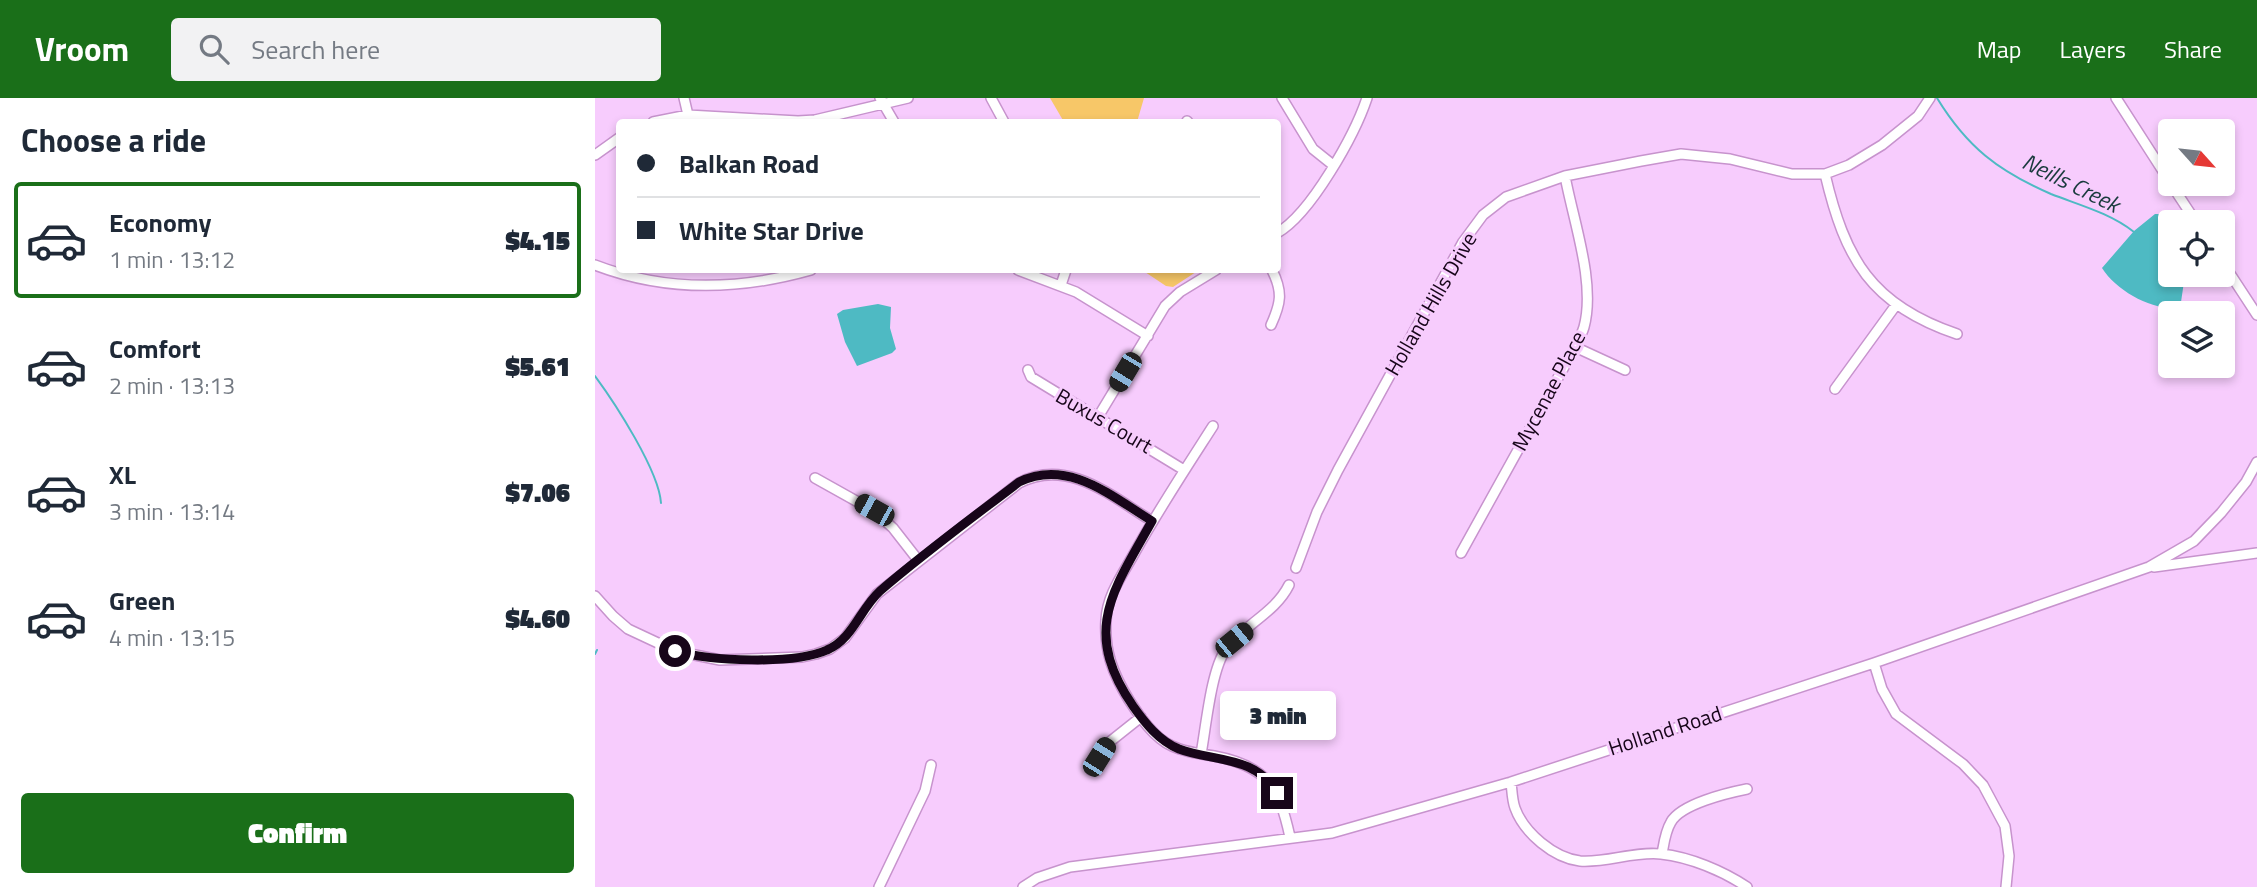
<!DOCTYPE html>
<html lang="en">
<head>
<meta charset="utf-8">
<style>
  body { margin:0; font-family:"Titillium Web",sans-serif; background:#f2f2f3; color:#1f2937; height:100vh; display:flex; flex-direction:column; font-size:26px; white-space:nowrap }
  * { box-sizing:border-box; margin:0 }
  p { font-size:23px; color:#747a83 }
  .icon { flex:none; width:38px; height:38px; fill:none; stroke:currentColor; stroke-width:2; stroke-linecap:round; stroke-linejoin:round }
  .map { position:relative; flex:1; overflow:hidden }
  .side { display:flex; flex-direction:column; background:#fff; width:595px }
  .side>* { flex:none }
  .hud { position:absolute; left:21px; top:21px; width:665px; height:154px; border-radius:7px; box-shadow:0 4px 10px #0003; display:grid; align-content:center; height:154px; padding:0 21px; background:#fff }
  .needle { width:46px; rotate:117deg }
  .fabs { position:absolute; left:1563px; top:21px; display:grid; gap:14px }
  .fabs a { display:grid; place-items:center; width:77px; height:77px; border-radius:7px; background:#fff; box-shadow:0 4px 10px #0003; font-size:35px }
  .end { position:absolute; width:32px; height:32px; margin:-16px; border:9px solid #170519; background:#fff; box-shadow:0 0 0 4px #fff }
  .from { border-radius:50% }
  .bubble { position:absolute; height:49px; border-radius:7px; background:#fff; box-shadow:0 4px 10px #0003; font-size:23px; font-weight:800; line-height:49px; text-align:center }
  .car { position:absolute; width:21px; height:42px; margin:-21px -10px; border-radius:9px; box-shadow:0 0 5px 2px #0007; background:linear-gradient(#222 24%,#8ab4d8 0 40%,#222 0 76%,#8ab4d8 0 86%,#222 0) }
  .hud b { display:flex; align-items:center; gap:24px; height:66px; font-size:26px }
  .hud b+b { border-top:2px solid #e0e1e3 }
  .hud i { width:18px; height:18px; background:#1f2937 }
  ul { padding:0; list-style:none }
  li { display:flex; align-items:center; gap:21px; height:116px; margin:0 14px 10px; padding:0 7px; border:4px solid transparent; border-radius:7px }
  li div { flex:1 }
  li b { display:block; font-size:26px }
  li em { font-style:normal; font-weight:800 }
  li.selected { border-color:#1a6f19 }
  li>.icon { width:63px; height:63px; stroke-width:1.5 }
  h2 { padding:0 21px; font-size:32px; line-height:84px }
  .button { display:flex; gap:14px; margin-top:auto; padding:14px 21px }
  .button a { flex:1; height:80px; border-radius:7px; background:#1a6f19; color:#fff; font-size:28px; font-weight:800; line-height:80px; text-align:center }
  header { display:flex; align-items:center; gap:42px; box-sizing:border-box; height:98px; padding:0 35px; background:#1a6f19; color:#fff }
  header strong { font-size:33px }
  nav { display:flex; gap:38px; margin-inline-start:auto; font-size:24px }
  .search { width:490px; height:63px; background:#f2f2f3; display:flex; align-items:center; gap:18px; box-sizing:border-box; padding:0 24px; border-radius:7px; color:#747a83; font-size:26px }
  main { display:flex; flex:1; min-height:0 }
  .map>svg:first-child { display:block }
  .green { fill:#f7c768 }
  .water { fill:#4ebac3 }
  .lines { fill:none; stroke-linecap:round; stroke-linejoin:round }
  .stream { stroke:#4ebac3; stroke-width:2 }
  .minor-casing { stroke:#c793cd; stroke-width:12 }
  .minor { stroke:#fff; stroke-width:9 }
  .route { stroke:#170519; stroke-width:9 }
  .labels { text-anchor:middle; stroke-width:6; stroke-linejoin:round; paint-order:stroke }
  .street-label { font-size:21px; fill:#170519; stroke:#f7ccfd }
  .water-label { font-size:23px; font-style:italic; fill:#193a3d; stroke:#f7ccfd }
</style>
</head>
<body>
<header>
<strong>Vroom</strong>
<div class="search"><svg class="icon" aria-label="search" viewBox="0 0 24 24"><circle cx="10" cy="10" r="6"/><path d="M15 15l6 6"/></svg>Search here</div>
<nav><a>Map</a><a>Layers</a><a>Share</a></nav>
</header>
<main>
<section class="side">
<h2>Choose a ride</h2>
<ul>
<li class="selected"><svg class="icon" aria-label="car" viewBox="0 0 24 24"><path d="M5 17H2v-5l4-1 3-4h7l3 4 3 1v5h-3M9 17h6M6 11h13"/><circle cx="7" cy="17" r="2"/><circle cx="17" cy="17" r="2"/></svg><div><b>Economy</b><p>1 min · 13:12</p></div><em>$4.15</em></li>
<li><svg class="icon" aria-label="car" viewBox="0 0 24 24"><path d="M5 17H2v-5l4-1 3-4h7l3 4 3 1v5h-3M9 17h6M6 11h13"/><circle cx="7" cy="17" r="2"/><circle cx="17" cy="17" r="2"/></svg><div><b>Comfort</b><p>2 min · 13:13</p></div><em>$5.61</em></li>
<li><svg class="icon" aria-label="car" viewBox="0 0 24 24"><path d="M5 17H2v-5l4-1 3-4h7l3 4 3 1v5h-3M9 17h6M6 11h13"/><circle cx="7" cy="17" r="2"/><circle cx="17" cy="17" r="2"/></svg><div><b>XL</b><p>3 min · 13:14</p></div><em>$7.06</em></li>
<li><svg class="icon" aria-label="car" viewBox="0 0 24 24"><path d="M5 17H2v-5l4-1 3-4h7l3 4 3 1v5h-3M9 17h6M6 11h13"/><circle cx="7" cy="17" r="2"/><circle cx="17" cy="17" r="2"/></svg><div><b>Green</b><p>4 min · 13:15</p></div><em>$4.60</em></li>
</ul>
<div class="button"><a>Confirm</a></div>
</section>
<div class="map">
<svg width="1662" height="789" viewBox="0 0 1662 789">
  <rect width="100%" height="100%" fill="#f7ccfd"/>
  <path class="green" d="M 455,0 L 549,0 L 542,24 L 469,24 Z
    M 547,172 L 604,172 L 578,189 L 571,188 Z"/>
  <path class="water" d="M 1560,116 L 1567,116 L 1577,124 L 1575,124 L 1575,177 L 1590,177 L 1586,204 L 1580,210 C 1554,211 1521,192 1507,170 L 1539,133 Z
    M 283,206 L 296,209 L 295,230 L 301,251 L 297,255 L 262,268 L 250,244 L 242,216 L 248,212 Z"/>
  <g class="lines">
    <path class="stream" d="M 1342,0 C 1372,49 1403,73 1456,96 C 1484,107 1515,115 1539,134
      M 0,278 C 20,305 64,373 66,405
      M 0,556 L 2,552"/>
    <g class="minor-casing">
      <path id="minor" d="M 89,0 L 93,17
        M 285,0 L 299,24
        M 396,0 L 409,24
        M 687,0 L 718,51 L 738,67
        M 1521,0 L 1575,84
        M 592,23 L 593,24
        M 58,24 L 93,17 L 203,23 L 220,22 L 313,0
        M 0,57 L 24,40
        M 1230,76 C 1250,161 1276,207 1362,236
        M 1576,86 L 1601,124
        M 682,135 C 716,116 760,36 772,0
        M 1628,165 L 1662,217
        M 0,167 C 70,194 145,192 216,172
        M 423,172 L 481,194 L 553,238
        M 466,187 L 471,172
        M 676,227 C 686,205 688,194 677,172
        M 980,249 L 1030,272
        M 433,272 L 436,279 L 589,372
        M 1240,291 L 1301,207
        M 503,319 L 570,208 L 585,194 L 621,172
        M 618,328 C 591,370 564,411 540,454 C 528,476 512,497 511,522 C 509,553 518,576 534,602 C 545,619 559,640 577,648 C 590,654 605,656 619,658 C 672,668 684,689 695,739
        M 220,380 L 279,413 L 298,430 L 323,462
        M 866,455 L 980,249 C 983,243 987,236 989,229 C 1001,185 978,122 970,78
        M 1559,469 L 1662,455
        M 701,470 L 722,414 L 743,372 L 868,144 L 888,117 L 911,99 L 970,78 L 1046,63 L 1086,56 L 1135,61 L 1197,76 L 1230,76 L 1254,67 L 1287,47 L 1323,18 L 1335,0
        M 0,498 L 18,518 L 33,531 L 80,553 L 125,562 L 207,559 L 221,556 L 235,551 L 250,540 L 282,496 L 424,385 C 473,359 517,399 557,423
        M 1279,565 L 1287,591 L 1301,616 L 1368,666 L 1388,687 L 1410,728 L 1414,758 L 1411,789
        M 606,656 C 611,629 616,572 631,551 C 650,526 680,515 694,487
        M 496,672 L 512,646 L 546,619
        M 916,684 C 917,692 917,702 920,710 C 929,735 959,760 985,763 C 1012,765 1039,753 1066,756 C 1095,759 1128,773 1152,789
        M 1067,756 C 1069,745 1070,734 1076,724 C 1086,706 1132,695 1152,691
        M 284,789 L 330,693 L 336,667
        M 428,789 L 442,780 L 475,769 L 737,735 L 916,684 L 1279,565 L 1554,469 L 1599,443 L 1626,415 L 1651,384 L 1662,364"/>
    </g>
    <use href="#minor" class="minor"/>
  </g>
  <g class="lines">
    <path class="route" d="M 80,553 C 115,563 199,567 232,552 C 258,541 265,511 285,493 C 329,455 377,420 424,384 C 473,360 516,398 557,423 C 518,493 486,532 538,608 C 550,625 564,643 584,651 C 619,664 660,657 682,695"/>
  </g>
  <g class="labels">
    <g class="street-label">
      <text transform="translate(836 206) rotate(-60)" y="7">Holland Hills Drive</text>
      <text transform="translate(954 293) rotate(-62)" y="7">Mycenae Place</text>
      <text transform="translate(509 323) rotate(30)" y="7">Buxus Court</text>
      <text transform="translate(1070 633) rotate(-18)" y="7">Holland Road</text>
    </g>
    <g class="water-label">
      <text transform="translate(1476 85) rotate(26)" y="8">Neills Creek</text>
    </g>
  </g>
</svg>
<div class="fabs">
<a><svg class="needle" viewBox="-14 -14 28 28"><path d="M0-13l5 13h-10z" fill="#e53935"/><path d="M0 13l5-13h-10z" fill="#747a83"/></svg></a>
<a><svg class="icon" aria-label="locate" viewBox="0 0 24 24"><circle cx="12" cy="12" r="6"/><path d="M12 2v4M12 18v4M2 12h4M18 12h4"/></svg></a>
<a><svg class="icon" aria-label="layers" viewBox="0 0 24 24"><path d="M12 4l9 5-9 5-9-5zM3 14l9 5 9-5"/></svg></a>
</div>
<i class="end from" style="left:80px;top:553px"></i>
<i class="end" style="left:682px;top:695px"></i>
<div class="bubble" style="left:625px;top:593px;width:116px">3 min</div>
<i class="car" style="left:530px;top:274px;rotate:211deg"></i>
<i class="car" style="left:279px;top:412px;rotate:299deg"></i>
<i class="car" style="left:639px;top:542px;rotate:51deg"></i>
<i class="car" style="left:504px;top:659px;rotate:32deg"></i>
<div class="hud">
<b><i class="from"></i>Balkan Road</b>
<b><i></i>White Star Drive</b>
</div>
</div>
</main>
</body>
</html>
